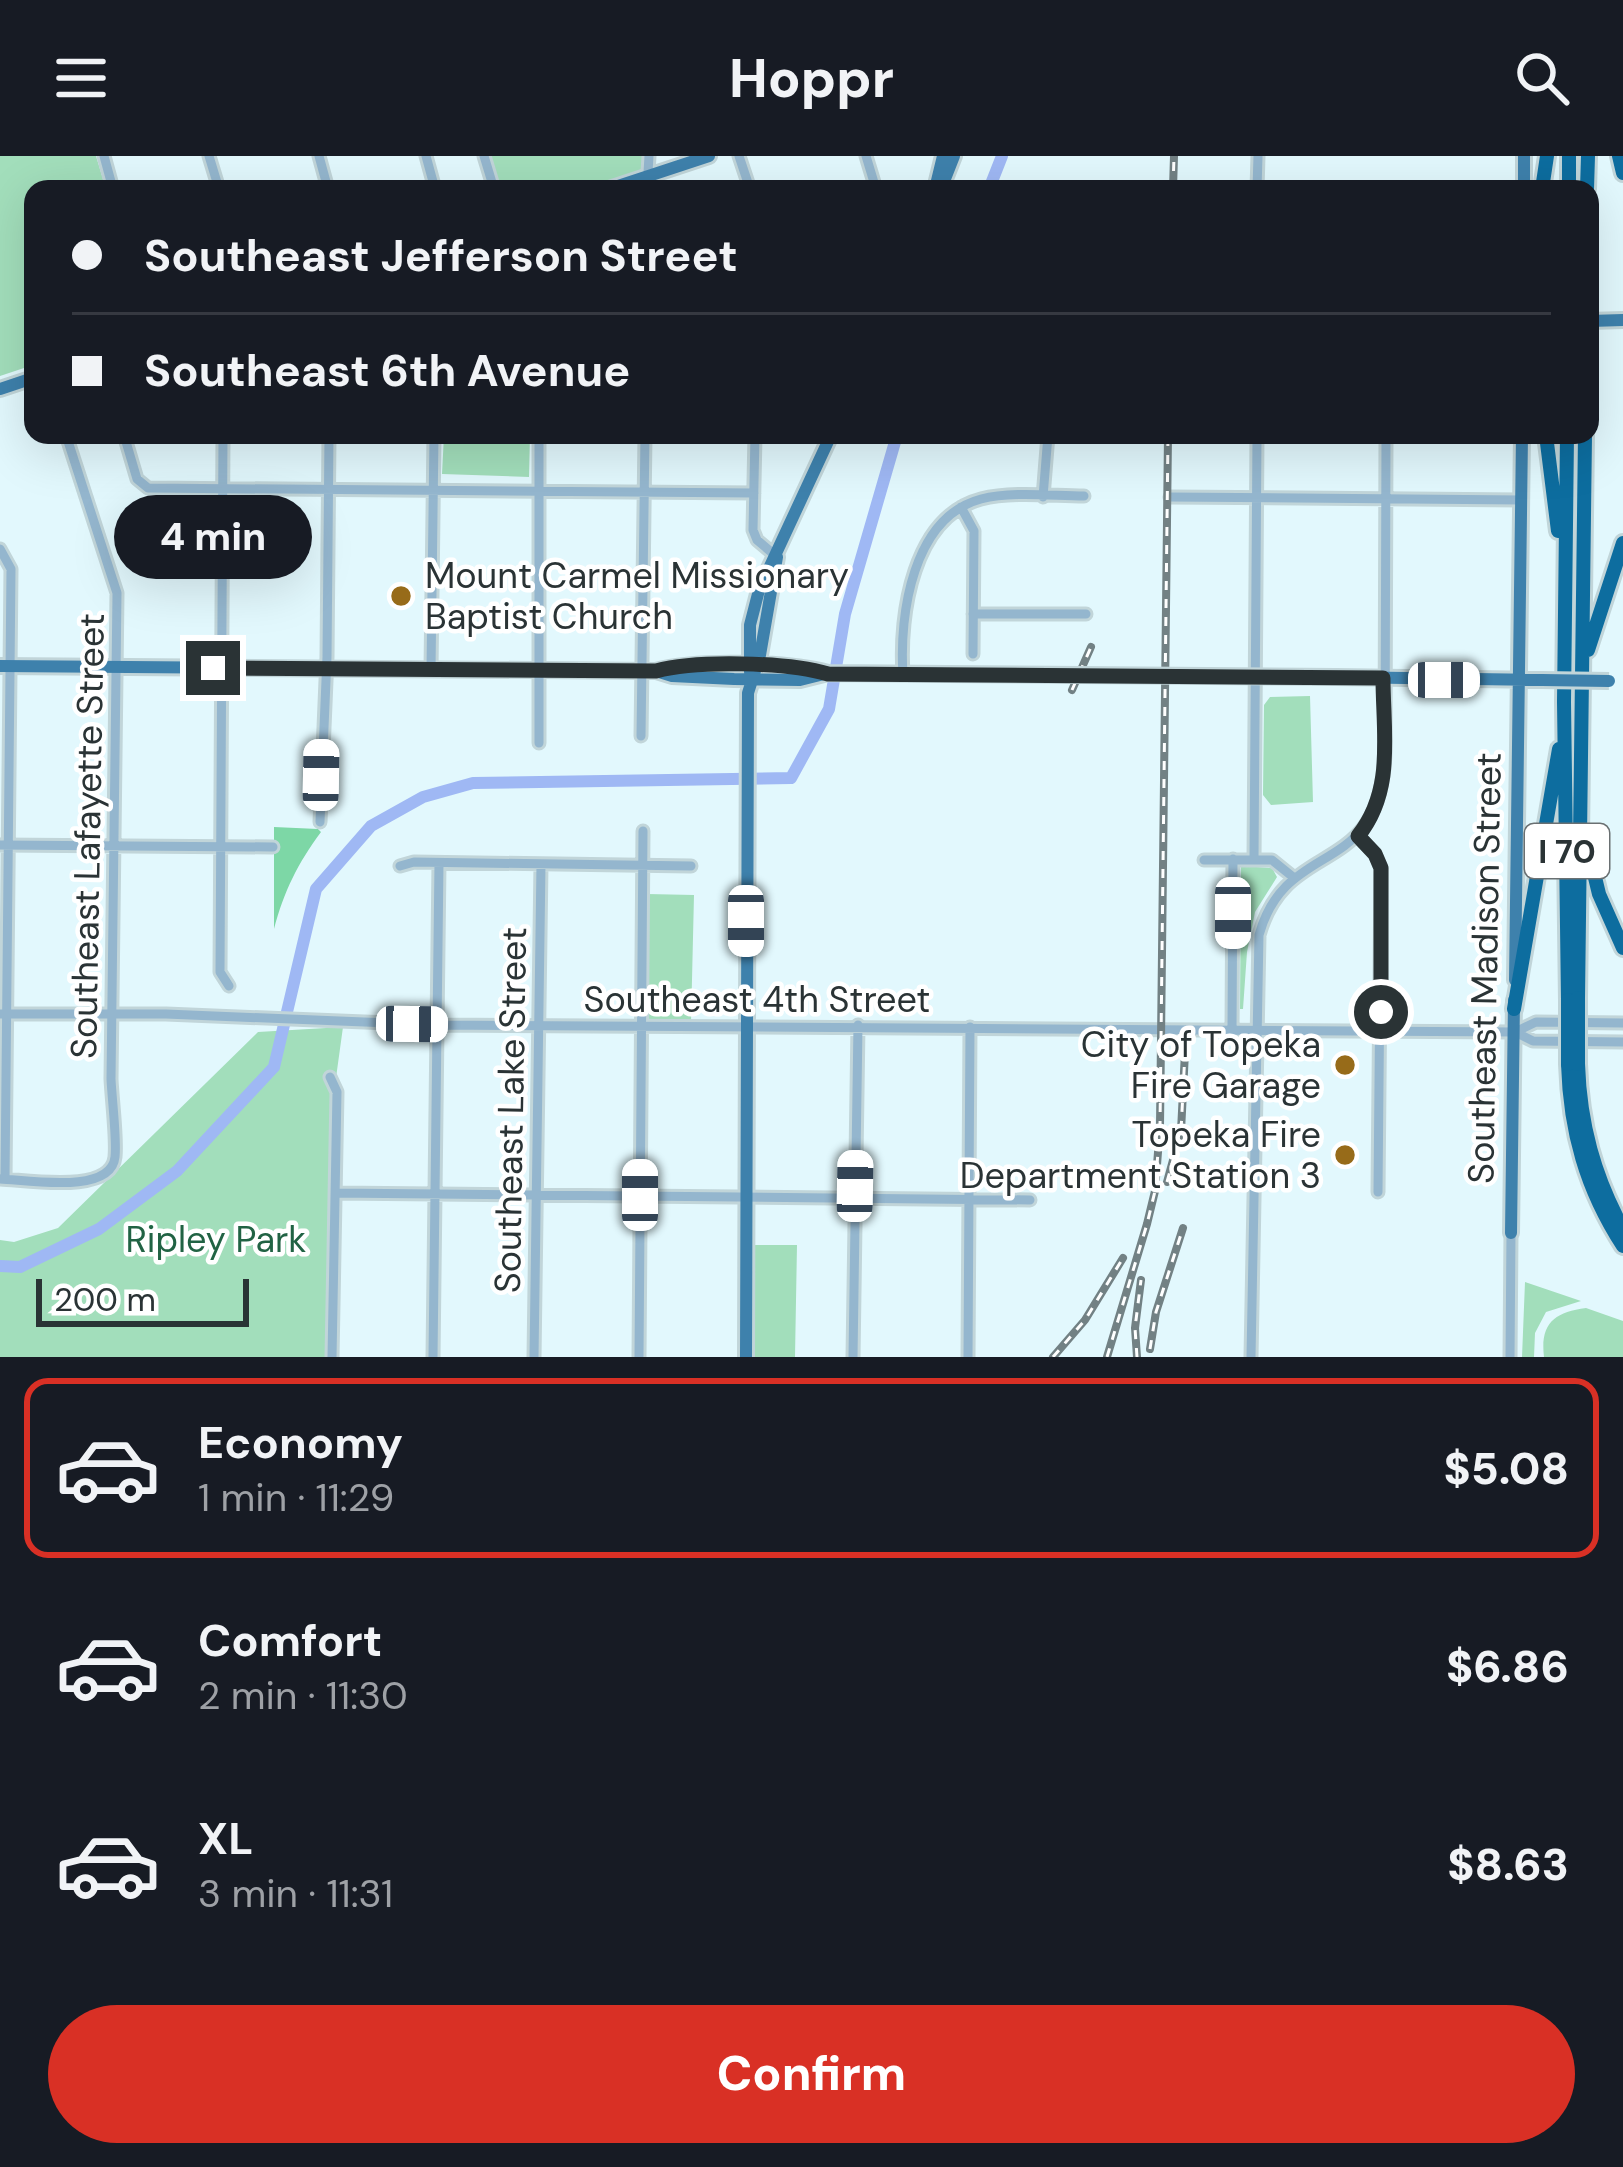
<!DOCTYPE html>
<html lang="en">
<head>
<meta charset="utf-8">
<style>
  body { margin:0; font-family:"DM Sans",sans-serif; background:#20242c; color:#f1f3f6; height:100vh; display:flex; flex-direction:column; font-size:45px; white-space:nowrap }
  * { box-sizing:border-box; margin:0 }
  p { font-size:39px; color:#9ea1a6 }
  .icon { flex:none; width:66px; height:66px; fill:none; stroke:currentColor; stroke-width:2; stroke-linecap:round; stroke-linejoin:round }
  .map { position:relative; height:1201px; overflow:hidden }
  .side { display:flex; flex-direction:column; background:#171b24; flex:1 }
  .side>* { flex:none }
  .guide { position:absolute; left:24px; top:24px; width:1575px; height:264px; border-radius:24px; box-shadow:0 12px 48px #0002; display:grid; align-content:center; height:264px; padding:0 48px; background:#171b24 }
  .scale { position:absolute; left:36px; bottom:30px; width:213px; box-sizing:border-box; padding-left:12px; border:6px solid #2a3335; border-top:0; font-size:33px; line-height:42px; white-space:nowrap; color:#2a3335; -webkit-text-stroke:9px #fff; paint-order:stroke }
  .end { position:absolute; width:54px; height:54px; margin:-27px; border:15px solid #2a3335; background:#fff; box-shadow:0 0 0 6px #fff }
  .from { border-radius:50% }
  .bubble { position:absolute; height:84px; border-radius:42px; background:#171b24; box-shadow:0 12px 48px #0002; font-size:39px; font-weight:800; line-height:84px; text-align:center }
  .car { position:absolute; width:36px; height:72px; margin:-36px -18px; border-radius:15px; box-shadow:0 0 9px 3px #0007; background:linear-gradient(#fff 24%,#345 0 40%,#fff 0 76%,#345 0 86%,#fff 0) }
  .guide b { display:flex; align-items:center; gap:42px; height:114px; font-size:45px }
  .guide b+b { border-top:3px solid #363941 }
  .guide i { width:30px; height:30px; background:#f1f3f6 }
  ul { padding:21px 0 0; list-style:none }
  li { display:flex; align-items:center; gap:36px; height:180px; margin:0 24px 18px; padding:0 24px; border:6px solid transparent; border-radius:24px }
  li div { flex:1 }
  li b { display:block; font-size:45px }
  li em { font-style:normal; font-weight:800 }
  li.on { border-color:#d93025 }
  li>.icon { width:108px; height:108px; stroke-width:1.5 }
  .action { display:flex; gap:24px; margin-top:auto; padding:24px 48px }
  .action a { flex:1; height:138px; border-radius:72px; background:#d93025; color:#fff; font-size:48px; font-weight:800; line-height:138px; text-align:center }
  header { display:flex; justify-content:space-between; align-items:center; height:156px; padding:0 48px; background:#171b24; font-size:54px; font-weight:800 }
  .map>svg:first-child { display:block }
  .green { fill:#a2debb }
  .forest { fill:#7dd7a6 }
  .lines { fill:none; stroke-linecap:round; stroke-linejoin:round }
  .river { stroke:#9fb8f4; stroke-width:12 }
  .minor-casing { stroke:#c1d5d9; stroke-width:15 }
  .major-casing { stroke:#c1d5d9; stroke-width:18 }
  .highway-casing { stroke:#c1d5d9; stroke-width:20 }
  .minor { stroke:#94b6ce; stroke-width:9 }
  .major { stroke:#3e81ac; stroke-width:12 }
  .highway { stroke:#0d6d9f; stroke-width:14 }
  .rail-casing { stroke:#728184; stroke-width:8 }
  .rail { stroke:#fff; stroke-width:3; stroke-dasharray:9; stroke-linecap:butt }
  .major-bridge-casing { stroke:#c1d5d9; stroke-width:18; stroke-linecap:butt }
  .highway-bridge-casing { stroke:#c1d5d9; stroke-width:20; stroke-linecap:butt }
  .major-bridge { stroke:#3e81ac; stroke-width:12 }
  .highway-bridge { stroke:#0d6d9f; stroke-width:14 }
  .route { stroke:#2a3335; stroke-width:15 }
  .poi-dot { fill:#976b19; stroke:#fff; stroke-width:4.5 }
  .labels { text-anchor:middle; stroke-width:9; stroke-linejoin:round; paint-order:stroke }
  .shield { fill:#fff; stroke:#6a7072; stroke-width:3 }
  .shield-label { font-size:33px; font-weight:bold; fill:#2a3335 }
  .poi-label { font-size:36px; fill:#2a3335; stroke:#fff; text-anchor:end }
  .street-label { font-size:36px; fill:#2a3335; stroke:#fff }
  .park-label { font-size:36px; fill:#216344; stroke:#fff }
</style>
</head>
<body>
<header><svg class="icon" aria-label="menu" viewBox="0 0 24 24"><path d="M4 6h16M4 12h16M4 18h16"/></svg>Hoppr<svg class="icon" aria-label="search" viewBox="0 0 24 24"><circle cx="10" cy="10" r="6"/><path d="M15 15l6 6"/></svg></header>
<div class="map">
<svg width="1623" height="1201" viewBox="0 0 1623 1201">
  <rect width="100%" height="100%" fill="#e2f8fd"/>
  <path class="green" d="M 0,0 L 96,0 L 106,33 L 33,33 L 33,209 L 0,220 Z
    M 488,0 L 645,0 L 644,17 L 594,33 L 497,33 Z
    M 444,279 L 530,279 L 529,321 L 442,318 Z
    M 1310,540 L 1313,646 L 1271,649 L 1263,639 L 1264,549 L 1270,541 Z
    M 1241,710 L 1272,712 L 1277,721 L 1255,756 L 1247,796 L 1243,853 L 1240,853 Z
    M 647,738 L 694,739 L 691,866 L 645,863 Z
    M 343,871 L 335,929 L 332,1201 L 0,1201 L 0,1084 L 14,1086 L 58,1072 L 258,876 Z
    M 749,1089 L 797,1089 L 795,1201 L 752,1201 Z
    M 1525,1126 L 1581,1145 L 1546,1156 L 1535,1177 L 1534,1201 L 1522,1201 Z
    M 1586,1152 L 1623,1165 L 1623,1201 L 1544,1201 C 1540,1168 1554,1156 1586,1152 Z"/>
  <path class="forest" d="M 274,671 L 318,673 L 321,676 C 298,707 284,735 274,773 Z"/>
  <g class="lines">
    <path class="river" d="M 989,33 L 1002,0
      M 0,1110 L 20,1111 L 99,1073 L 177,1015 L 274,911 L 316,733 L 371,670 L 423,641 L 473,627 L 791,622 L 829,553 L 845,458 L 897,279"/>
    <g class="minor-casing">
      <path id="minor" d="M 104,0 L 113,33
        M 209,0 L 219,33
        M 319,0 L 328,33
        M 426,0 L 435,33
        M 484,0 L 494,33
        M 739,0 L 750,33
        M 866,0 L 876,33
        M 647,33 L 649,0
        M 1257,33 L 1258,0
        M 124,279 L 137,323 L 148,332 L 754,337
        M 223,279 L 220,816 L 229,830
        M 755,279 L 753,374 L 757,384 L 777,401
        M 1043,341 L 1048,279
        M 1170,341 L 1521,344
        M 961,351 L 974,375 L 973,498
        M 0,393 L 11,413 L 5,1023
        M 973,458 L 1086,458
        M 431,514 L 434,279
        M 903,518 C 899,458 913,361 981,343 C 1013,335 1052,340 1084,340
        M 641,580 L 645,279
        M 539,587 L 539,279
        M 320,666 L 327,501 L 329,279
        M 1358,680 L 1375,698 L 1381,712 L 1378,1036
        M 0,689 L 273,691
        M 1204,704 L 1272,704 L 1293,721
        M 1254,704 L 1257,279
        M 400,710 L 414,706 L 691,710
        M 0,858 L 166,858 L 438,869 L 1515,876 L 1536,866 L 1623,867
        M 1232,873 L 1233,703
        M 1515,876 L 1533,885 L 1623,886
        M 330,921 L 337,936 L 332,1201
        M 0,1023 C 28,1024 111,1039 115,1001 C 117,983 112,944 111,923 L 117,437 L 66,279
        M 336,1037 L 1030,1044
        M 433,1201 L 439,707
        M 534,1201 L 541,708
        M 639,1201 L 643,675
        M 853,1201 L 858,869
        M 968,1201 L 970,871
        M 1251,1201 L 1259,779 C 1287,679 1381,726 1385,596 L 1386,279
        M 1510,1201 L 1511,1077"/>
    </g>
    <g class="major-casing">
      <path id="major" d="M 609,33 L 709,0
        M 935,33 L 943,0
        M 941,33 L 954,0
        M 1524,33 L 1524,0
        M 1590,165 L 1623,164
        M 0,233 L 33,222
        M 0,510 L 656,515 C 695,504 788,506 828,517
        M 656,515 L 672,520 L 734,523 L 800,524 L 828,517 L 947,518
        M 750,516 L 750,469 L 759,434 L 831,279
        M 1336,521 L 1542,524
        M 1515,824 L 1522,279
        M 1511,1077 L 1514,844
        M 746,1201 L 748,537 L 760,499 L 777,401"/>
    </g>
    <g class="highway-casing">
      <path id="highway" d="M 1569,0 L 1569,33
        M 1619,0 L 1623,17
        M 1542,33 L 1547,0
        M 1587,33 L 1588,0
        M 1546,279 L 1558,375
        M 1567,279 L 1564,546 L 1568,844
        M 1588,494 L 1623,387
        M 1585,680 L 1599,738 L 1623,792
        M 1578,842 L 1585,279
        M 1514,853 L 1559,593
        M 1568,908 C 1570,975 1586,1033 1623,1090
        M 1578,908 C 1580,968 1594,1020 1623,1073"/>
    </g>
    <use href="#minor" class="minor"/>
    <use href="#major" class="major"/>
    <use href="#highway" class="highway"/>
    <g class="rail-casing">
      <path id="rail" d="M 1173,33 L 1174,0
        M 1072,534 L 1091,491
        M 1167,1026 L 1181,975 L 1185,896
        M 1150,1193 L 1156,1156 L 1183,1072
        M 1053,1201 L 1085,1164 L 1123,1102
        M 1107,1201 L 1147,1068 L 1155,1035 L 1160,970 L 1168,279
        M 1137,1201 L 1135,1172 L 1141,1124"/>
    </g>
    <use href="#rail" class="rail"/>
    <g class="major-bridge-casing">
      <path id="major-bridge" d="M 947,518 L 1336,521
        M 1542,524 L 1609,525"/>
    </g>
    <g class="highway-bridge-casing">
      <path id="highway-bridge" d="M 1568,844 L 1568,908
        M 1578,908 L 1578,842"/>
    </g>
    <use href="#major-bridge" class="major-bridge"/>
    <use href="#highway-bridge" class="highway-bridge"/>
  </g>
  <g class="lines">
    <path class="route" d="M 213,512 L 656,515 C 696,504 787,506 828,518 L 1383,522 C 1383,577 1395,634 1358,680 L 1375,698 L 1381,712 L 1381,856"/>
  </g>
  <g class="poi-dot">
    <circle cx="401" cy="440" r="12"/>
    <circle cx="1345" cy="909" r="12"/>
    <circle cx="1345" cy="999" r="12"/>
  </g>
  <g class="labels">
    <rect class="shield" x="1525" y="668" width="84" height="54" rx="9"/>
    <g class="shield-label">
      <text x="1567" y="707">I 70</text>
    </g>
    <g class="poi-label">
      <text x="425" y="432" text-anchor="start">Mount Carmel Missionary<tspan x="425" dy="41">Baptist Church</tspan></text>
      <text x="1321" y="901">City of Topeka<tspan x="1321" dy="41">Fire Garage</tspan></text>
      <text x="1321" y="991">Topeka Fire<tspan x="1321" dy="41">Department Station 3</tspan></text>
    </g>
    <g class="street-label">
      <text transform="translate(87 680) rotate(-89)" y="13">Southeast Lafayette Street</text>
      <text transform="translate(1484 812) rotate(-89)" y="13">Southeast Madison Street</text>
      <text x="757" y="856">Southeast 4th Street</text>
      <text transform="translate(510 954) rotate(-89)" y="13">Southeast Lake Street</text>
    </g>
    <g class="park-label">
      <text x="216" y="1096">Ripley Park</text>
    </g>
  </g>
</svg>
<div class="scale">200 m</div>
<i class="end from" style="left:1381px;top:856px"></i>
<i class="end" style="left:213px;top:512px"></i>
<div class="bubble" style="left:114px;top:339px;width:198px">4 min</div>
<i class="car" style="left:1444px;top:524px;rotate:90deg"></i>
<i class="car" style="left:321px;top:619px;rotate:1deg"></i>
<i class="car" style="left:1233px;top:757px;rotate:180deg"></i>
<i class="car" style="left:746px;top:765px;rotate:180deg"></i>
<i class="car" style="left:412px;top:868px;rotate:91deg"></i>
<i class="car" style="left:855px;top:1030px;rotate:1deg"></i>
<i class="car" style="left:640px;top:1039px;rotate:0deg"></i>
<div class="guide">
<b><i class="from"></i>Southeast Jefferson Street</b>
<b><i></i>Southeast 6th Avenue</b>
</div>
</div>
<section class="side">
<ul>
<li class="on"><svg class="icon" aria-label="car" viewBox="0 0 24 24"><path d="M5 17H2v-5l4-1 3-4h7l3 4 3 1v5h-3M9 17h6M6 11h13"/><circle cx="7" cy="17" r="2"/><circle cx="17" cy="17" r="2"/></svg><div><b>Economy</b><p>1 min · 11:29</p></div><em>$5.08</em></li>
<li><svg class="icon" aria-label="car" viewBox="0 0 24 24"><path d="M5 17H2v-5l4-1 3-4h7l3 4 3 1v5h-3M9 17h6M6 11h13"/><circle cx="7" cy="17" r="2"/><circle cx="17" cy="17" r="2"/></svg><div><b>Comfort</b><p>2 min · 11:30</p></div><em>$6.86</em></li>
<li><svg class="icon" aria-label="car" viewBox="0 0 24 24"><path d="M5 17H2v-5l4-1 3-4h7l3 4 3 1v5h-3M9 17h6M6 11h13"/><circle cx="7" cy="17" r="2"/><circle cx="17" cy="17" r="2"/></svg><div><b>XL</b><p>3 min · 11:31</p></div><em>$8.63</em></li>
</ul>
<div class="action"><a>Confirm</a></div>
</section>
</body>
</html>
